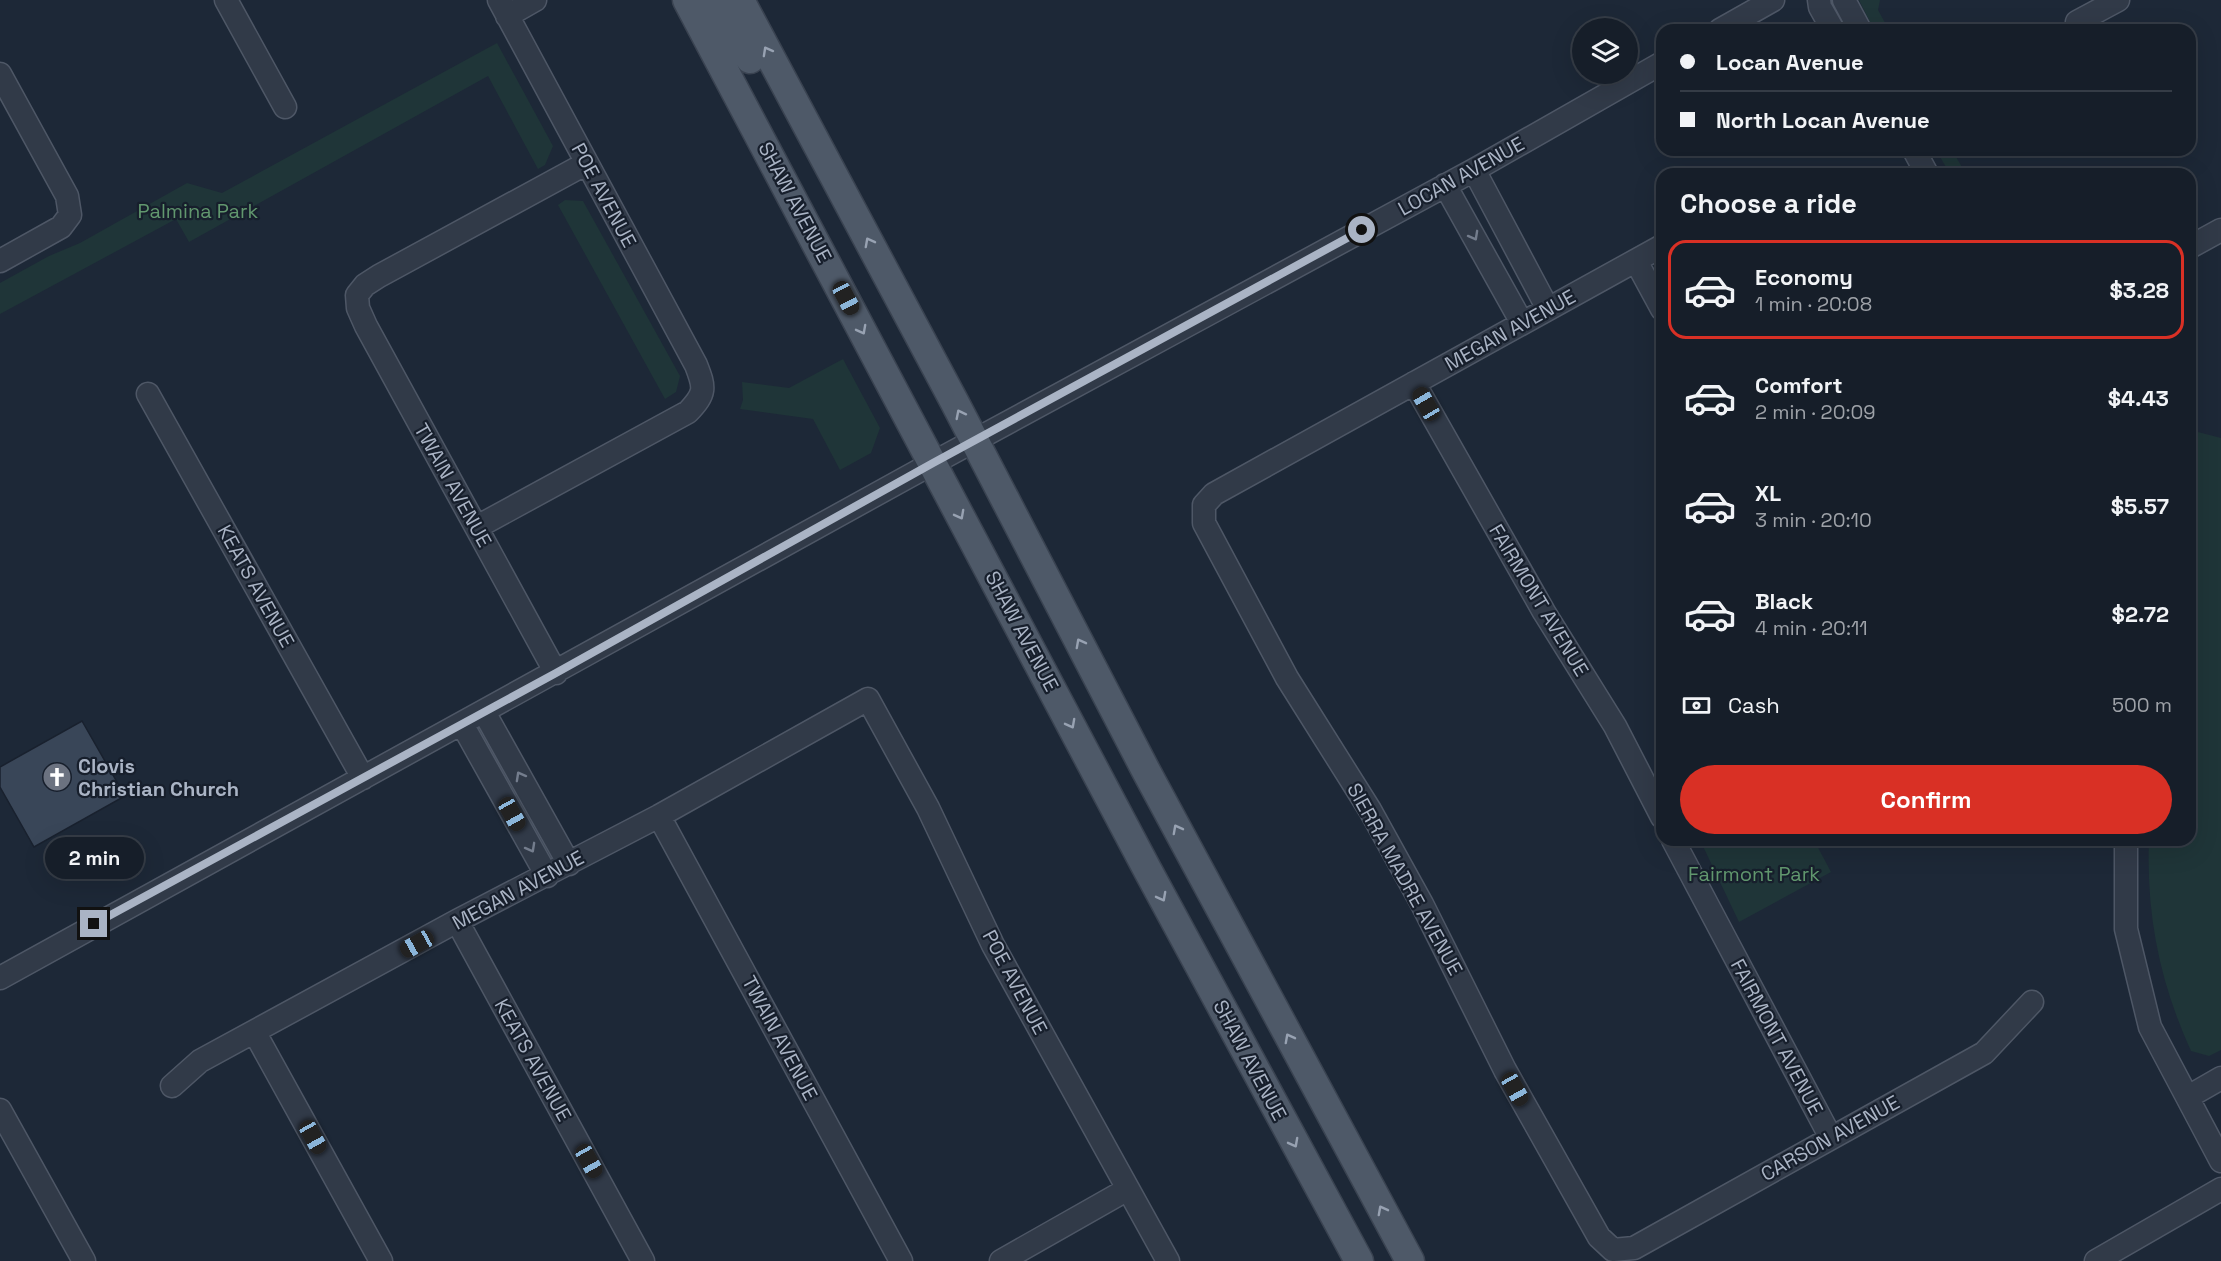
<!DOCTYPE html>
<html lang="en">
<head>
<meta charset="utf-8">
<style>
  body { margin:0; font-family:"Space Grotesk",sans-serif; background:#1f2731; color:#f1f3f6; height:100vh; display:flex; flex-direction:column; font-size:22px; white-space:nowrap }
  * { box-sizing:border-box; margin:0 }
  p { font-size:20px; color:#9ea2a8 }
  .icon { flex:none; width:33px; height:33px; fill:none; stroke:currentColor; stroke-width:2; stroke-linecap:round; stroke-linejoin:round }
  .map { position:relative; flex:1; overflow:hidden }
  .drawer { position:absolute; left:1656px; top:168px; width:540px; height:678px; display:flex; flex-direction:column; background:#161e29; border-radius:18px; box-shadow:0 6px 24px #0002,0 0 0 2px #353c46 }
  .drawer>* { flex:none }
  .guide { position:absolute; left:1656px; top:24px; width:540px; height:132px; border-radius:18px; box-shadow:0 6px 24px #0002,0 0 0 2px #353c46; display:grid; align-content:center; height:132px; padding:0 24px; background:#161e29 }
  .tools { position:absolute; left:1572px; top:18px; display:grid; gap:12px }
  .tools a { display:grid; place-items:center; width:66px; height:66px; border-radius:50%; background:#161e29; box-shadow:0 6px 24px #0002,0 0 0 2px #353c46; font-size:30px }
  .end { position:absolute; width:27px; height:27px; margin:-14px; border:8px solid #aab4c5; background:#111; box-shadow:0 0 0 3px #111 }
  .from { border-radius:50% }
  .bubble { position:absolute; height:42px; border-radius:21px; background:#161e29; box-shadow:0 6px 24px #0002,0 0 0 2px #353c46; font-size:20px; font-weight:800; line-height:42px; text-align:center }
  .car { position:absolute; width:18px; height:36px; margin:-18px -9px; border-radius:8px; box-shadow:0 0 4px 2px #0007; background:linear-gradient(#222 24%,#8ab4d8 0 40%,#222 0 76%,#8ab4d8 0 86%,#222 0) }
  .guide b { display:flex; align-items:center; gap:21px; height:57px; font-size:22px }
  .guide b+b { border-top:2px solid #353c46 }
  .guide i { width:15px; height:15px; background:#f1f3f6 }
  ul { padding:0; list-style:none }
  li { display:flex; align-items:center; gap:18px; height:99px; margin:0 12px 9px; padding:0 12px; border:3px solid transparent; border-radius:18px }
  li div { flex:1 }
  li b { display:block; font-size:22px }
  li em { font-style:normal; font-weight:800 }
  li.on { border-color:#d93025 }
  li>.icon { width:54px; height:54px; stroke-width:1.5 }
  h2 { padding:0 24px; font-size:27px; line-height:72px }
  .pay { display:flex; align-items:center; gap:15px; height:66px; padding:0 24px; font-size:22px }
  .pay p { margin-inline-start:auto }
  .button { display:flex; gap:12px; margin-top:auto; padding:12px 24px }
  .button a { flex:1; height:69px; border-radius:36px; background:#d93025; color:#fff; font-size:24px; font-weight:800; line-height:69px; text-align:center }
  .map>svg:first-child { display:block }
  .green { fill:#1f3538 }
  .building { fill:#394658; stroke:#19212e; stroke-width:1.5 }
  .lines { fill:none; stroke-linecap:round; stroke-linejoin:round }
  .minor-casing { stroke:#4e5766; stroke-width:25 }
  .major-casing { stroke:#3a4351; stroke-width:31 }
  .minor { stroke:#313a48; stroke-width:22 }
  .major { stroke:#4e5968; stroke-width:28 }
  .oneway { stroke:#98a2b2 }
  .oneway2 { stroke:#747d8d }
  .route { stroke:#aab4c5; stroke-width:8 }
  .labels { text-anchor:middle; stroke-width:4.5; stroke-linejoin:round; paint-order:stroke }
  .street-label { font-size:20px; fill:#aab4c5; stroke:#171f2c }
  .park-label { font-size:20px; fill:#61976e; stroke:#171f2c }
  .poi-label { font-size:20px; font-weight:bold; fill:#aab4c5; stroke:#171f2c; text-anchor:start }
</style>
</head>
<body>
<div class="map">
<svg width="2221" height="1261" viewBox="0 0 2221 1261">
  <rect width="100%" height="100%" fill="#1d2837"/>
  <path class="green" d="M 1859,0 L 1880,0 L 1878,10 L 1889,30 L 1874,30 Z
    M 497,43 L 553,146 L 545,165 L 538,169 L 488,76 L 189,242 L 176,219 L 0,314 L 0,283 L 49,256 L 80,243 L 187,183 L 222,193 Z
    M 1936,150 L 1952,150 L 1966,174 L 1950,174 Z
    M 565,200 L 583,201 L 680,376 L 676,392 L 665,399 L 558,205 Z
    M 843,359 L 880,428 L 871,453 L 840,470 L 813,419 L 740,409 L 743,400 L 742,382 L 789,388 Z
    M 2190,430 L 2221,438 L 2221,1050 L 2209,1056 L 2191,1051 C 2160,983 2146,915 2149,840 L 2190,840 Z
    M 1700,840 L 1814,840 L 1831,872 L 1739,922 Z"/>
  <path class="building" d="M 82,721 L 125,796 L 34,847 L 0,787 L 0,767 Z"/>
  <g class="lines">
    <g class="minor-casing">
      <path id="minor" d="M 226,0 L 285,107
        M 1819,0 L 1820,7 L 1833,30
        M 1844,0 L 1860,30
        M 507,16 L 535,0
        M 2077,22 L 2118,0
        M 1720,30 L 1773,0
        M 0,74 L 67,196 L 70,215 L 61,227 L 0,261
        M 1914,150 L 1927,174
        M 1474,170 L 1548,309
        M 1445,185 L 1522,323
        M 1662,246 L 1214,494 L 1204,505 L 1204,523 L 1287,678 L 1370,810 L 1422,904 L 1505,1070 L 1599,1237 L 1613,1250 L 1634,1248 L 1984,1053 L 2032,1002
        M 2190,247 L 2221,230
        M 1636,261 L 1662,309
        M 1414,383 L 1544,612 L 1615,726 L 1662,817
        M 148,394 L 363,778
        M 477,527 L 688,412 C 706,393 705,388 696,365 L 499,0
        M 556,673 L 366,326 L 358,308 L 357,295 L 365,285 L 379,276 L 587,163
        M 484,712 L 569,864
        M 462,724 L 547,876
        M 659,816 L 901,1261
        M 1673,840 L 1831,1138
        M 2126,840 L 2126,929 L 2150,1027 L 2221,1161
        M 457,921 L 643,1261
        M 0,978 L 933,463 L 1474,170 L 1662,63
        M 255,1033 L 381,1261
        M 172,1086 L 200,1061 L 457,921 L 659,816 L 868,699 L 928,808 L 993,945 L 1168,1261
        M 2188,1097 L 2221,1078
        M 0,1110 L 84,1261
        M 1001,1261 L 1128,1189
        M 2096,1261 L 2221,1189"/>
    </g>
    <g class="major-casing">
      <path id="major" d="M 687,0 L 1147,869 L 1359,1261
        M 716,0 L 750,59
        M 740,0 L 955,403 L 1145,769 L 1410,1261"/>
    </g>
    <use href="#minor" class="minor"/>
    <use href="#major" class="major"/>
  </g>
  <defs><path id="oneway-chevron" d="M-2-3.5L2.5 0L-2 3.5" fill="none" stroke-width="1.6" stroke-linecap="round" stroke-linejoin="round" transform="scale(1.5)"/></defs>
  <g class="oneway">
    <use href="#oneway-chevron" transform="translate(767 51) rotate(-119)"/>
    <use href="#oneway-chevron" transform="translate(869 242) rotate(-118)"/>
    <use href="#oneway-chevron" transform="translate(862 330) rotate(62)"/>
    <use href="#oneway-chevron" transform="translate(960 414) rotate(-117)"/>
    <use href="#oneway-chevron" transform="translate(960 515) rotate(62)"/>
    <use href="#oneway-chevron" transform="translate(1080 643) rotate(-118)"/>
    <use href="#oneway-chevron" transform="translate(1071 724) rotate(62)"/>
    <use href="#oneway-chevron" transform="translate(1177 829) rotate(-118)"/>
    <use href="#oneway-chevron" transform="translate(1162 897) rotate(62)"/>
    <use href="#oneway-chevron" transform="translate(1289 1038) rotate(-118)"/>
    <use href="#oneway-chevron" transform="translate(1294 1143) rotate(62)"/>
    <use href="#oneway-chevron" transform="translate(1382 1210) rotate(-118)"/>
  </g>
  <g class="oneway2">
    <use href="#oneway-chevron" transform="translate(1474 236) rotate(61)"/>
    <use href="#oneway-chevron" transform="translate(520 776) rotate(-119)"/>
    <use href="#oneway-chevron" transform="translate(531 848) rotate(61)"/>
  </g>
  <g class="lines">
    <path class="route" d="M 94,924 L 556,673 L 933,463 L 1362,230"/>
  </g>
  <defs>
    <g id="church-disc" transform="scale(1.5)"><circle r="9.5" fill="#6b7280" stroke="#171f2c"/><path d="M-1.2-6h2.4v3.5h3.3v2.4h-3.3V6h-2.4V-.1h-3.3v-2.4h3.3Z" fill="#fff"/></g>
  </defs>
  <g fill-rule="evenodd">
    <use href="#church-disc" x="57" y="777"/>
  </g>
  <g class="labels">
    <g class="street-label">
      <text transform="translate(1461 176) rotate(-29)" y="7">LOCAN AVENUE</text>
      <text transform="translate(604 195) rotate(62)" y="7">POE AVENUE</text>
      <text transform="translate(795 202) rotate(62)" y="7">SHAW AVENUE</text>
      <text transform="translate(1510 330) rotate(-29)" y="7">MEGAN AVENUE</text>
      <text transform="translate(453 485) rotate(61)" y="7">TWAIN AVENUE</text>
      <text transform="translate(256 586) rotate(61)" y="7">KEATS AVENUE</text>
      <text transform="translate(1539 600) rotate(59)" y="7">FAIRMONT AVENUE</text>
      <text transform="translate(1022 631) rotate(62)" y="7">SHAW AVENUE</text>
      <text transform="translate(1405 879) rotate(61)" y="7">SIERRA MADRE AVENUE</text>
      <text transform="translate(518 890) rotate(-28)" y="7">MEGAN AVENUE</text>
      <text transform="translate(1015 982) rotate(62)" y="7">POE AVENUE</text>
      <text transform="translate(1777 1037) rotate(62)" y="7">FAIRMONT AVENUE</text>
      <text transform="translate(780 1038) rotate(62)" y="7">TWAIN AVENUE</text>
      <text transform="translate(533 1060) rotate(61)" y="7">KEATS AVENUE</text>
      <text transform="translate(1250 1060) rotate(62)" y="7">SHAW AVENUE</text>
      <text transform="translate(1830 1138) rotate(-29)" y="7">CARSON AVENUE</text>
    </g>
    <g class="park-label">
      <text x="198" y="218">Palmina Park</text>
      <text x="1754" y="881">Fairmont Park</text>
    </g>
    <g class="poi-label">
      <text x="78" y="773">Clovis<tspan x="78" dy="23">Christian Church</tspan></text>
    </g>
  </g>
</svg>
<div class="tools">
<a><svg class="icon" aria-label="layers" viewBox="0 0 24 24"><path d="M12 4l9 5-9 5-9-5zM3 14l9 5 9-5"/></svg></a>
</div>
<i class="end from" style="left:1362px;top:230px"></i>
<i class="end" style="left:94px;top:924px"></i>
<div class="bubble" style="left:45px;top:837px;width:99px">2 min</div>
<i class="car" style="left:846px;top:298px;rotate:152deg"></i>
<i class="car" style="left:1426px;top:404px;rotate:330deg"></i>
<i class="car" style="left:512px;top:814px;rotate:151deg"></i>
<i class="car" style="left:417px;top:944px;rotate:241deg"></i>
<i class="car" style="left:1515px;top:1089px;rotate:151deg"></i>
<i class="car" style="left:313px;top:1137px;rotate:151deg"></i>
<i class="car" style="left:589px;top:1161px;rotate:151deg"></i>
<div class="guide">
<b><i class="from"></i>Locan Avenue</b>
<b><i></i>North Locan Avenue</b>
</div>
<section class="drawer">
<h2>Choose a ride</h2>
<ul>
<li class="on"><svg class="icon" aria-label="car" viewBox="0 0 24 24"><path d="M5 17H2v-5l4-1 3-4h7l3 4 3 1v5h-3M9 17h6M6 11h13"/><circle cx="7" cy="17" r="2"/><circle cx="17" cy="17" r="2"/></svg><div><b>Economy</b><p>1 min · 20:08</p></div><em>$3.28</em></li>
<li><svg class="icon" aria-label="car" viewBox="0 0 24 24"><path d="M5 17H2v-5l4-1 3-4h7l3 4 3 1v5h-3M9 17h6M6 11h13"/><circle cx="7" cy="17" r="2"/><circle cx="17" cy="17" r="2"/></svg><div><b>Comfort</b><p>2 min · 20:09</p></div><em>$4.43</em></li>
<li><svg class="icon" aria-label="car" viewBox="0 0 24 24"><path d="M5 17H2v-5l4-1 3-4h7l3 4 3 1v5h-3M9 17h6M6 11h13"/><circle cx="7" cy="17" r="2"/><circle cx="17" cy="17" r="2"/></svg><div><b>XL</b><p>3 min · 20:10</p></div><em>$5.57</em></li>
<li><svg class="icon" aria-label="car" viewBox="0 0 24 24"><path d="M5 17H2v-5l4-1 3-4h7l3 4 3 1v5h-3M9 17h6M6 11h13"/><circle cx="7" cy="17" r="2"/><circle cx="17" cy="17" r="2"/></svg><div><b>Black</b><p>4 min · 20:11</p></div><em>$2.72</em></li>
</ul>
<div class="pay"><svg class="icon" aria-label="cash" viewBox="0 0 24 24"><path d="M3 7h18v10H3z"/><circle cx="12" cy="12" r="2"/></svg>Cash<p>500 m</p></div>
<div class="button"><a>Confirm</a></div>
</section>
</div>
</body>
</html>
